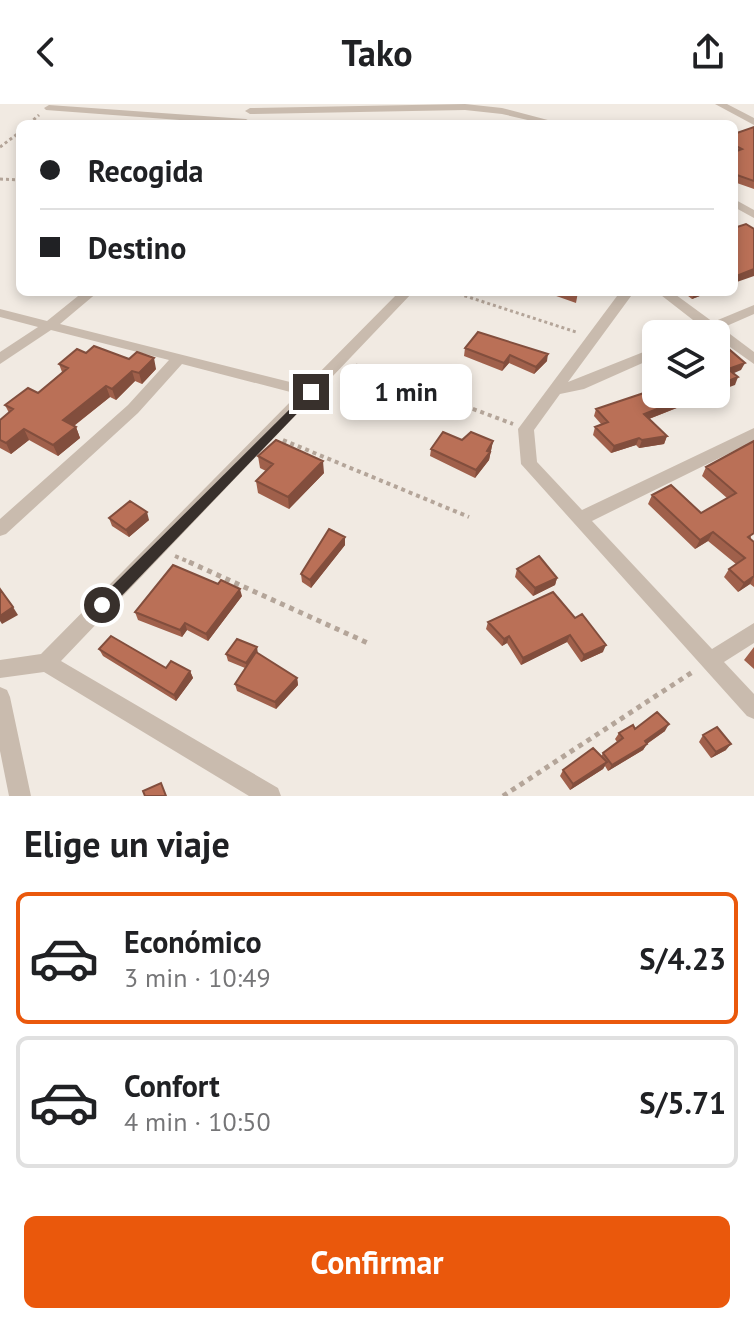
<!DOCTYPE html>
<html lang="es">
<head>
<meta charset="utf-8">
<style>
  body { margin:0; font-family:"PT Sans",sans-serif; background:#f2f2f2; color:#202124; height:100vh; display:flex; flex-direction:column; font-size:30px; white-space:nowrap }
  * { box-sizing:border-box; margin:0 }
  p { font-size:26px; color:#757577 }
  .icon { flex:none; width:44px; height:44px; fill:none; stroke:currentColor; stroke-width:2; stroke-linecap:round; stroke-linejoin:round }
  .map { position:relative; height:692px; overflow:hidden }
  .details { display:flex; flex-direction:column; background:#fff; flex:1 }
  .details>* { flex:none }
  .hud { position:absolute; left:16px; top:16px; width:722px; height:176px; border-radius:12px; box-shadow:0 4px 12px #0003; display:grid; align-content:center; height:176px; padding:0 24px; background:#fff }
  .buttons { position:absolute; left:642px; top:216px; display:grid; gap:16px }
  .buttons a { display:grid; place-items:center; width:88px; height:88px; border-radius:12px; background:#fff; box-shadow:0 4px 12px #0003; font-size:40px }
  .end { position:absolute; width:36px; height:36px; margin:-18px; border:10px solid #38302c; background:#fff; box-shadow:0 0 0 4px #fff }
  .from { border-radius:50% }
  .bubble { position:absolute; height:56px; border-radius:12px; background:#fff; box-shadow:0 4px 12px #0003; font-size:26px; font-weight:700; line-height:56px; text-align:center }
  .hud b { display:flex; align-items:center; gap:28px; height:76px; font-size:30px }
  .hud b+b { border-top:2px solid #e0e0e0 }
  .hud i { width:20px; height:20px; background:#202124 }
  ul { padding:0; list-style:none }
  li { display:flex; align-items:center; gap:24px; height:132px; margin:0 16px 12px; padding:0 8px; border:4px solid #e0e0e0; border-radius:12px }
  li div { flex:1 }
  li b { display:block; font-size:30px }
  li em { font-style:normal; font-weight:700 }
  li.on { border-color:#ea580c }
  li>.icon { width:72px; height:72px; stroke-width:1.5 }
  h2 { padding:0 24px; font-size:36px; line-height:96px }
  .primary-button { display:flex; gap:16px; margin-top:auto; padding:16px 24px }
  .primary-button a { flex:1; height:92px; border-radius:12px; background:#ea580c; color:#fff; font-size:32px; font-weight:700; line-height:92px; text-align:center }
  header { display:flex; justify-content:space-between; align-items:center; height:104px; padding:0 24px; background:#fff; font-size:36px; font-weight:700 }
  .map>svg:first-child { display:block }
  .lines { fill:none; stroke-linecap:round; stroke-linejoin:round }
  .path-far2 { stroke:#b4a599; stroke-width:3; stroke-dasharray:3 3; stroke-linecap:butt }
  .path-far1 { stroke:#b4a599; stroke-width:4; stroke-dasharray:4 4; stroke-linecap:butt }
  .path { stroke:#b4a599; stroke-width:5; stroke-dasharray:5 5; stroke-linecap:butt }
  .minor { fill:#c9bbae; fill-rule:evenodd }
  .wall { fill:#a0604b }
  .shaded-wall { fill:#824e3d }
  .building { fill:#ba7057; stroke:#824e3d; stroke-width:2 }
  .route { fill:#38302c }
</style>
</head>
<body>
<header><svg class="icon" aria-label="back" viewBox="0 0 24 24"><path d="M15 5l-7 7 7 7"/></svg>Tako<svg class="icon" aria-label="share" viewBox="0 0 24 24"><path d="M12 15V3M7 8l5-5 5 5M5 13v7h14v-7"/></svg></header>
<div class="map">
<svg width="754" height="692" viewBox="0 0 754 692">
  <rect width="100%" height="100%" fill="#f1eae2"/>
  <g class="lines">
    <path class="path-far2" d="M 29,20 L 39,11
      M 0,43 L 20,28
      M 0,75 L 20,76
      M 453,188 L 576,228
      M 356,261 L 388,273"/>
    <path class="path-far1" d="M 383,271 L 513,320
      M 283,336 L 469,413
      M 175,452 L 194,460"/>
    <path class="path" d="M 189,458 L 370,540
      M 503,692 L 694,567"/>
    <path class="minor" d="M 465,0 L 502,4 L 563,20 L 545,20 L 502,10 L 465,6 L 250,10 L 245,7 L 250,4 Z
      M 715,0 L 727,0 L 754,14 L 754,21 Z
      M 49,1 L 246,15 L 251,18 L 233,20 L 46,6 L 44,4 Z
      M 734,95 L 754,106 L 754,114 L 734,103 Z
      M 83,188 L 98,188 L 60,220 L 306,282 L 399,188 L 413,188 L 61,557 L 278,684 L 281,692 L 249,692 L 44,568 L 0,574 L 0,556 L 41,550 L 298,290 L 182,260 L 138,309 L 6,430 L 0,432 L 0,415 L 128,301 L 169,256 L 51,226 L 0,260 L 0,248 L 38,223 L 0,213 L 0,205 L 47,217 Z
      M 620,188 L 634,188 L 568,278 L 656,243 L 656,253 L 584,285 L 560,290 L 534,326 L 537,358 L 582,406 L 754,324 L 754,337 L 592,417 L 712,545 L 754,519 L 754,539 L 724,558 L 754,590 L 754,615 L 747,612 L 521,360 L 518,325 Z
      M 657,188 L 672,188 L 713,218 L 754,201 L 754,210 L 722,224 L 754,248 L 754,260 L 716,233 L 716,230 L 690,230 L 702,223 Z
      M 0,583 L 7,586 L 10,593 L 31,692 L 9,692 L 0,647 Z"/>
  </g>
  <path class="wall" d="M 754,23 L 754,85 L 734,78 L 734,30 Z
    M 545,188 L 578,188 L 576,199 Z
    M 683,188 L 710,188 L 692,195 Z
    M 465,244 L 547,257 L 534,270 L 509,259 L 502,267 L 464,252 Z
    M 86,249 L 156,265 L 142,280 L 135,277 L 116,296 L 110,293 L 74,322 L 76,323 L 80,334 L 58,352 L 29,336 L 11,350 L 0,344 L 0,316 L 9,309 L 5,301 L 38,289 L 62,268 L 59,260 Z
    M 656,290 L 712,290 L 649,315 L 667,332 L 664,340 L 639,344 L 636,341 L 611,349 L 593,331 L 595,323 L 601,320 L 594,312 L 596,305 Z
    M 462,336 L 493,337 L 489,356 L 475,374 L 430,352 L 431,345 Z
    M 747,340 L 751,436 L 754,438 L 754,483 L 750,480 L 738,488 L 724,473 L 729,465 L 736,460 L 708,437 L 695,445 L 648,400 L 652,391 L 701,409 L 727,394 L 702,372 L 706,363 Z
    M 258,352 L 324,369 L 289,405 L 258,389 L 256,377 L 266,367 L 260,364 Z
    M 109,414 L 149,416 L 129,433 L 112,422 Z
    M 345,433 L 345,441 L 311,484 L 302,478 L 301,470 Z
    M 517,465 L 557,474 L 555,481 L 533,492 L 515,473 Z
    M 553,488 L 603,548 L 581,558 L 567,538 L 521,561 L 507,539 L 502,542 L 486,525 L 488,518 Z
    M 242,492 L 208,537 L 187,526 L 182,533 L 138,516 L 135,508 Z
    M 754,543 L 754,565 L 744,556 Z
    M 99,545 L 166,564 L 190,567 L 193,574 L 176,597 L 103,552 Z
    M 226,550 L 258,550 L 297,574 L 298,581 L 276,605 L 237,587 L 235,580 L 245,564 L 228,557 Z
    M 635,625 L 665,627 L 647,640 L 643,646 L 608,667 L 605,662 L 603,665 L 570,686 L 560,672 L 563,666 L 601,653 L 603,649 L 617,638 L 615,635 L 619,629 Z
    M 703,631 L 726,646 L 711,654 L 699,638 Z"/>
  <path class="shaded-wall" d="M 754,165 L 754,172 L 734,179 L 734,173 Z
    M 695,188 L 710,188 L 692,195 Z
    M 548,250 L 547,257 L 534,270 L 536,263 Z
    M 510,251 L 509,259 L 502,267 L 504,259 Z
    M 154,254 L 156,265 L 142,280 L 139,269 Z
    M 745,259 L 741,266 L 725,273 L 728,265 Z
    M 132,267 L 135,277 L 116,296 L 112,285 Z
    M 738,273 L 735,281 L 716,288 L 716,282 Z
    M 106,282 L 110,293 L 67,327 L 63,316 Z
    M 695,290 L 712,290 L 641,318 L 644,310 Z
    M 76,323 L 80,334 L 58,352 L 53,341 Z
    M 24,325 L 29,336 L 11,350 L 6,339 Z
    M 667,332 L 664,340 L 639,344 L 642,336 Z
    M 639,334 L 636,341 L 611,349 L 614,342 Z
    M 493,337 L 489,356 L 475,374 L 476,366 Z
    M 323,357 L 324,369 L 289,405 L 288,393 Z
    M 147,408 L 149,416 L 129,433 L 126,426 Z
    M 713,428 L 708,437 L 695,445 L 700,436 Z
    M 345,433 L 345,441 L 311,484 L 310,476 Z
    M 754,472 L 750,480 L 738,488 L 744,479 Z
    M 557,474 L 555,481 L 533,492 L 535,484 Z
    M 240,485 L 242,492 L 208,537 L 206,530 Z
    M 13,503 L 18,511 L 2,520 L 0,517 L 0,512 Z
    M 185,519 L 187,526 L 182,533 L 180,526 Z
    M 570,531 L 567,538 L 521,561 L 523,554 Z
    M 509,532 L 507,539 L 502,542 L 504,535 Z
    M 606,541 L 603,548 L 581,558 L 584,551 Z
    M 257,543 L 258,550 L 248,566 L 246,559 Z
    M 190,567 L 193,574 L 176,597 L 174,591 Z
    M 297,574 L 298,581 L 276,605 L 275,598 Z
    M 669,620 L 665,627 L 645,641 L 647,640 L 643,646 L 608,667 L 612,661 Z
    M 731,640 L 726,646 L 711,654 L 716,648 Z
    M 607,658 L 603,665 L 570,686 L 573,680 Z"/>
  <path class="building" d="M 754,23 L 754,77 L 734,70 L 734,48 L 742,45 L 734,41 L 734,30 Z
    M 746,120 L 754,125 L 754,165 L 734,173 L 734,124 Z
    M 706,225 L 711,230 L 694,230 Z
    M 478,228 L 548,250 L 536,263 L 510,251 L 504,259 L 465,244 Z
    M 716,234 L 745,259 L 728,265 L 738,273 L 716,282 Z
    M 94,242 L 129,255 L 137,248 L 154,254 L 139,269 L 132,267 L 112,285 L 106,282 L 63,316 L 76,323 L 53,341 L 24,325 L 6,339 L 0,336 L 0,316 L 13,305 L 5,301 L 28,284 L 38,289 L 68,264 L 59,260 L 77,245 L 86,249 Z
    M 656,285 L 656,290 L 695,290 L 644,310 L 667,332 L 642,336 L 639,334 L 614,342 L 595,323 L 608,318 L 596,305 Z
    M 443,328 L 462,336 L 471,328 L 493,337 L 487,347 L 490,348 L 476,366 L 431,345 Z
    M 276,336 L 323,357 L 288,393 L 256,377 L 273,360 L 258,352 Z
    M 754,337 L 754,429 L 748,433 L 754,438 L 754,472 L 744,479 L 729,465 L 745,454 L 713,428 L 700,436 L 652,391 L 671,381 L 701,409 L 736,389 L 706,363 Z
    M 130,397 L 147,408 L 126,426 L 109,414 Z
    M 329,425 L 345,433 L 310,476 L 301,470 Z
    M 539,452 L 557,474 L 535,484 L 517,465 Z
    M 173,461 L 218,480 L 221,476 L 240,485 L 206,530 L 185,519 L 180,526 L 135,508 Z
    M 0,485 L 13,503 L 0,512 Z
    M 553,488 L 575,514 L 582,510 L 606,541 L 584,551 L 570,531 L 523,554 L 509,532 L 504,535 L 488,518 Z
    M 111,532 L 166,564 L 171,557 L 190,567 L 174,591 L 99,545 Z
    M 237,535 L 257,543 L 246,559 L 226,550 Z
    M 256,548 L 297,574 L 275,598 L 235,580 Z
    M 657,608 L 669,620 L 645,637 L 647,640 L 612,661 L 603,649 L 623,634 L 619,629 L 633,621 L 635,625 Z
    M 717,623 L 731,640 L 716,648 L 703,631 Z
    M 593,644 L 607,658 L 573,680 L 563,666 Z
    M 161,679 L 166,692 L 145,692 L 143,687 Z"/>
  <path class="route" d="M 311,284 L 317,288 L 315,291 L 108,506 L 97,506 L 97,497 Z"/>
</svg>
<div class="buttons">
<a><svg class="icon" aria-label="layers" viewBox="0 0 24 24"><path d="M12 4l9 5-9 5-9-5zM3 14l9 5 9-5"/></svg></a>
</div>
<i class="end from" style="left:102px;top:501px"></i>
<i class="end" style="left:311px;top:288px"></i>
<div class="bubble" style="left:340px;top:260px;width:132px">1 min</div>
<div class="hud">
<b><i class="from"></i>Recogida</b>
<b><i></i>Destino</b>
</div>
</div>
<section class="details">
<h2>Elige un viaje</h2>
<ul>
<li class="on"><svg class="icon" aria-label="car" viewBox="0 0 24 24"><path d="M5 17H2v-5l4-1 3-4h7l3 4 3 1v5h-3M9 17h6M6 11h13"/><circle cx="7" cy="17" r="2"/><circle cx="17" cy="17" r="2"/></svg><div><b>Económico</b><p>3 min · 10:49</p></div><em>S/4.23</em></li>
<li><svg class="icon" aria-label="car" viewBox="0 0 24 24"><path d="M5 17H2v-5l4-1 3-4h7l3 4 3 1v5h-3M9 17h6M6 11h13"/><circle cx="7" cy="17" r="2"/><circle cx="17" cy="17" r="2"/></svg><div><b>Confort</b><p>4 min · 10:50</p></div><em>S/5.71</em></li>
</ul>
<div class="primary-button"><a>Confirmar</a></div>
</section>
</body>
</html>
